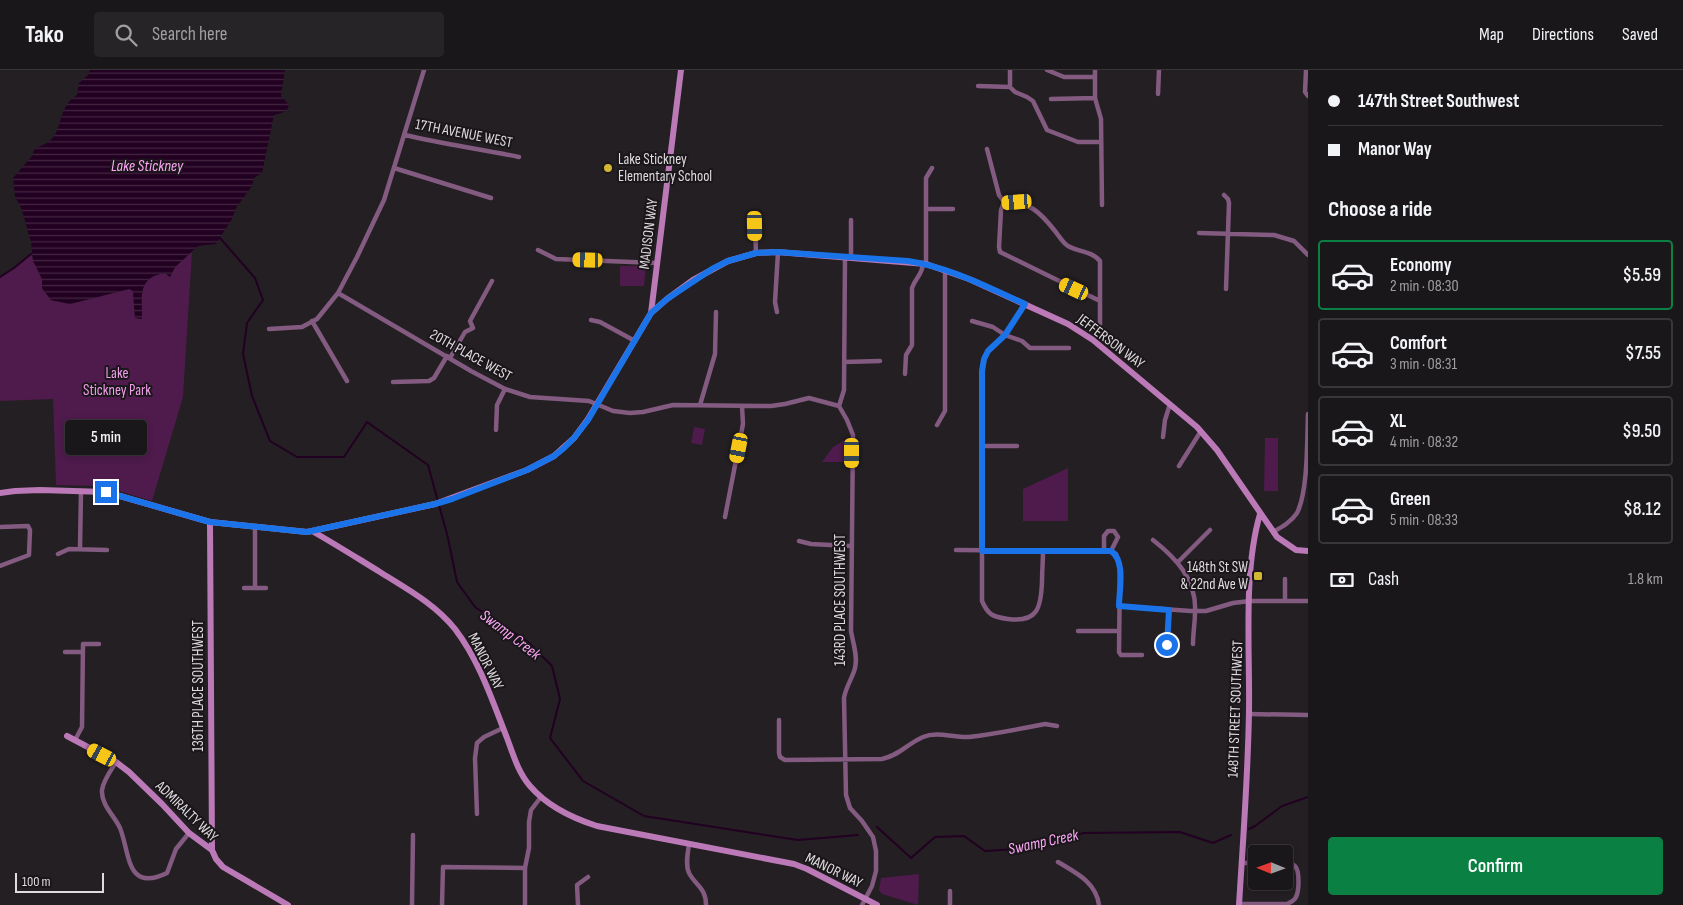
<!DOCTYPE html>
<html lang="en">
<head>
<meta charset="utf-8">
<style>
  body { margin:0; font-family:"Sofia Sans Condensed",sans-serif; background:#272427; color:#f1f3f6; height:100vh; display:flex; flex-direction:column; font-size:19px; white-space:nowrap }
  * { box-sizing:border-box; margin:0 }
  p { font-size:16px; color:#9f9fa2 }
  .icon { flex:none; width:28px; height:28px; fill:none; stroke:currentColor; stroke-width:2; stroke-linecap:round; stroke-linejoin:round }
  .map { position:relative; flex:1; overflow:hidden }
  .drawer { display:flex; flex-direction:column; background:#1a171a; width:375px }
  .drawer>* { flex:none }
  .guide { display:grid; align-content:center; height:110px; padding:0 20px; background:#1a171a }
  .needle { width:32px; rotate:271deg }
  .tools { position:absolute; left:1248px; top:775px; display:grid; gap:10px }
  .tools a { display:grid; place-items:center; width:45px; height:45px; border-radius:5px; background:#1a171a; box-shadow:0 2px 8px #0003,0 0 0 1px #383639; font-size:25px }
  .scale { position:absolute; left:15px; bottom:12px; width:89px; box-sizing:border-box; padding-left:5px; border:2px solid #dfdcdf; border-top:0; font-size:14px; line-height:18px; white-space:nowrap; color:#dfdcdf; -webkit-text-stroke:4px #1a161a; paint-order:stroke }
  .end { position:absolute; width:22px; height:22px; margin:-11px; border:6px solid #1a73e8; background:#fff; box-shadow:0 0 0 2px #fff }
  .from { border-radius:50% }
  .bubble { position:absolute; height:35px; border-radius:5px; background:#1a171a; box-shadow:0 2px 8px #0003,0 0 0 1px #383639; font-size:16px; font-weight:600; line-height:35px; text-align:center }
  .car { position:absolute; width:15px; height:30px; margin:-15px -8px; border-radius:6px; box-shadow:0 0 4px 1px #0007; background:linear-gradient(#f5c518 24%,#345 0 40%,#f5c518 0 76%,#345 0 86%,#f5c518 0) }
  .guide b { display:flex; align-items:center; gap:18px; height:48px; font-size:19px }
  .guide b+b { border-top:1px solid #383639 }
  .guide i { width:12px; height:12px; background:#f1f3f6 }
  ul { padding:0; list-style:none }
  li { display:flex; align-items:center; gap:15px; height:70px; margin:0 10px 8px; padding:0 10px; border:2px solid #383639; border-radius:5px }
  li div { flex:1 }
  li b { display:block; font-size:19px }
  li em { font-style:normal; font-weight:600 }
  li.on { border-color:#0b8043 }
  li>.icon { width:45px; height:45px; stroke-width:1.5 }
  h2 { padding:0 20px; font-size:22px; line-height:60px }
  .pay { display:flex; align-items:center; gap:12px; height:55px; padding:0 20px; font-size:19px }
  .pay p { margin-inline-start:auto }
  .action { display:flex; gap:10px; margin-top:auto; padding:10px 20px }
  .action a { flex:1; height:58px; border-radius:5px; background:#0b8043; color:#fff; font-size:20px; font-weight:600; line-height:58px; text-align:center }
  header { display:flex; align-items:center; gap:30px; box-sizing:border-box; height:70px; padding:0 25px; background:#1a171a; border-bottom:1px solid #383639 }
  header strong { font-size:24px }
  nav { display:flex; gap:28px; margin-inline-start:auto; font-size:18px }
  .search { width:350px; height:45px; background:#272427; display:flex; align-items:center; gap:12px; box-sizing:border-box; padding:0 18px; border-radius:5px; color:#9f9fa2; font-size:19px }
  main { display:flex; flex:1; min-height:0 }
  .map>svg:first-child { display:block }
  .green { fill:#4e1b4c }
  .water { fill:url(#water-rules) }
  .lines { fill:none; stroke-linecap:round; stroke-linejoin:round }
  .stream { stroke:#220021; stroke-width:2 }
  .street { stroke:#835a80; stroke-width:4.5 }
  .secondary { stroke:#bc79b7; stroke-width:6 }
  .route { stroke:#1a73e8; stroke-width:6 }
  .poi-dot { fill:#d2b735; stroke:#1a161a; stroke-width:2 }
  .labels { text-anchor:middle; stroke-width:4; stroke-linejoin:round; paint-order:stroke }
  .street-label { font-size:15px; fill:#dfdcdf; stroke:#1a161a }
  .poi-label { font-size:15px; fill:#dfdcdf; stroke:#1a161a; text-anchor:start }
  .park-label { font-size:15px; fill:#f29eeb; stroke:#1a161a }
  .water-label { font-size:16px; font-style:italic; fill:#fca7f5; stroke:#1a161a }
</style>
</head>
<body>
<header>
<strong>Tako</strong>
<div class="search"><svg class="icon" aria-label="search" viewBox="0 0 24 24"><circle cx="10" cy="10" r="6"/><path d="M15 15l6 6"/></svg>Search here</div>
<nav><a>Map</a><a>Directions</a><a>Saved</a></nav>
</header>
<main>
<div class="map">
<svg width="1308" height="835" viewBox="0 0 1308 835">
  <defs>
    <pattern id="water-rules" width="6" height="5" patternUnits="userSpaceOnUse" patternTransform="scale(1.25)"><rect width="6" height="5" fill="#220021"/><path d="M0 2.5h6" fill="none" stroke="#422541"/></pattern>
  </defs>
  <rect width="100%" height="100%" fill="#231f23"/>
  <path class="green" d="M 192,182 L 183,327 L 152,431 L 102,416 L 56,415 L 53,329 L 0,331 L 0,207 L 14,198 L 31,184 L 42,209 L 42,218 L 51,230 L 70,234 L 129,219 L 133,221 L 135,248 L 141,249 C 143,227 136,207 165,203 L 170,207 L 175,197 Z
    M 620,196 L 646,196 L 644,216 L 620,216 Z
    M 694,357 L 705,359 L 702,375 L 691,373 Z
    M 848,368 L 848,392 L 822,392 L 833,377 Z
    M 1265,368 L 1278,368 L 1278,421 L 1264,421 Z
    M 1068,398 L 1068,451 L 1023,451 L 1023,419 Z
    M 919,804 L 918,835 L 882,824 L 879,820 L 881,808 Z"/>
  <path class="water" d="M 90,0 L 285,0 L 281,26 L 289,35 C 287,43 281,43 274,45 L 262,103 L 254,108 L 252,116 L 236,138 L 232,149 L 216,174 L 198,176 L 175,197 L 170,207 L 165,203 C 137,207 142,227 142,249 L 135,248 L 133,221 L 129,219 L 70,234 L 51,230 L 42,218 L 42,209 L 33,191 L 31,172 L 22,140 L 15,126 L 13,108 L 32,86 L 35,78 C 64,70 55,51 68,33 C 70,30 74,27 77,25 L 79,13 L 88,5 Z"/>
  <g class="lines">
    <path class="stream" d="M 220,168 L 255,208 L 263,230 L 247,253 L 243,284 L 252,326 L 270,371 L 297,387 L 344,387 L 367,352 L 428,395 L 448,468 L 457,512 L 475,537 L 528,572 L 552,596 L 560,629 L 550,668 L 583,711 L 644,746 L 798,770 L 858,765
      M 0,207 L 14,198 L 31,184
      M 877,757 L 911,788 L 935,767 L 964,766 L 985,781 L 1019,779 L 1084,763 L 1180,762 L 1213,773 L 1231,765
      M 1249,759 L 1255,756 L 1282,736 L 1308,727"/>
    <path class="street" d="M 1047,0 L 1064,7 L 1095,7
      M 1095,0 L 1095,28 L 1101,49 L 1102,135
      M 1306,0 L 1305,22 L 1308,26
      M 978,16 L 1010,17 L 1015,22 L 1027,27 L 1033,31 L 1047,60 L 1078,72 L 1101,72
      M 1010,17 L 1010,0
      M 1158,24 L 1159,0
      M 1051,29 L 1095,28
      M 405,65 C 442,74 481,79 519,87
      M 987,79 L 999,125 L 1004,132 L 1001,140 L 999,177 L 1000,182 L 1100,231
      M 394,98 L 491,128
      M 1224,125 L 1228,129 L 1229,133 L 1226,219
      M 1004,132 C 1029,131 1040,142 1055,161 C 1059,166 1063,173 1068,176 C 1078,182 1092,181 1100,191 L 1100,254 L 1093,270
      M 926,139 L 953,139
      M 1199,163 L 1274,165 L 1294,171 L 1308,185
      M 538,180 L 556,189 L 657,193
      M 756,183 L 755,156 L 759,147
      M 845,187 L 844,320 L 839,336 L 847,350 L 853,365 L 851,561 C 853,573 858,586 855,598 C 853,607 846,616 844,628 L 846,725 L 850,738 L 862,751 L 873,767 L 876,781 L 876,801 L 872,816 L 862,835
      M 851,187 L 851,150
      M 926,194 L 926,108 L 932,98
      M 338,223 L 471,301 L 505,319 L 530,327 L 589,331 L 613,341 L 630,343 L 643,342 L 673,335 L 771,336 L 785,334 L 809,328 L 839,336
      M 1025,234 L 1005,265 L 988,281 L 984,289 L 982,301 L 982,531 C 988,545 993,547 1008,549 C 1038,553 1041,537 1042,512 C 1042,502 1043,491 1043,481
      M 777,242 L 775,232 L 778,182
      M 591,250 L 600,252 L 635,271
      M 312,251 L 347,311
      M 972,251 L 993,257 L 1005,265 L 1022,271 L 1030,278 L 1069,278
      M 269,259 L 302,257 L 317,249 L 338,223 L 357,187 L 384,130 L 424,0
      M 450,288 L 465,262 L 473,258 L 470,251 L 492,211
      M 844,292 L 880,291
      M 905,304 L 906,285 L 912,275 L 912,218 C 916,207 922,205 923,194
      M 393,312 L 429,311 L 434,308 L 447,286
      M 700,335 L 715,284 L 716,242
      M 937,355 L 945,341 L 945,200
      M 496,360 L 497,335 L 505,319
      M 1163,367 L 1165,350 L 1170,334
      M 982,376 L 1017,376
      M 1179,396 L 1201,361
      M 725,447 L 743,354 L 742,336
      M 0,457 L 28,456 L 30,460 L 29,485 L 0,496
      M 1273,462 C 1282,457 1291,452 1297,443 C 1308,422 1307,370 1308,344
      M 1153,470 C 1176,488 1197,510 1195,542 C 1195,553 1193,563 1193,574
      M 799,471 L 811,474 L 851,476
      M 80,479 L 81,421
      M 956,480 L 1111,481 L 1116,484 L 1120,495 L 1119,582 L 1121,585 L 1142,585
      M 1104,481 L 1104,466 L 1108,461 L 1114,461 L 1118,467 L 1111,481
      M 58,484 L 69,479 L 107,480
      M 1178,492 L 1210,460
      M 244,518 L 266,518
      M 255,518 L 255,457
      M 1285,531 L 1285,509
      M 1119,536 L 1191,541 L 1206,541 L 1233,533 L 1250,531 L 1308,531
      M 1078,561 L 1118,561
      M 1167,575 L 1169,540
      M 65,582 L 83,582
      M 1249,644 L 1308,645
      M 779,650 L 779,683 L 780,687 L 785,690 L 882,689 C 900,685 907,674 923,667 C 937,661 954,668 969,667 C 994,664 1020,659 1045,654 L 1057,656
      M 75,670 L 82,657 L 83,574 L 99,574
      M 116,692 C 111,700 103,711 102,720 C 101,735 114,745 120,758 C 130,783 126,823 167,803 L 176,779 L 189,763
      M 477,744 L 475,688 L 477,673 L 484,667 L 503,658
      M 689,774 C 688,783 685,794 689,803 C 696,816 706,818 706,835
      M 1058,792 C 1076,803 1096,812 1099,835
      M 1241,793 L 1256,793
      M 1239,834 L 1287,834 C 1291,832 1294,831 1296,827 C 1299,821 1300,801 1295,796 C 1292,793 1288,793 1284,793
      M 412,835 L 413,765
      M 442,835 L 443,797 L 525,798
      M 525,835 L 525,798 L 529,778 L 529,752 L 531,740 L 541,727
      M 578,835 L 577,815 L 588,807
      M 950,835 L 950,821"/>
    <path class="secondary" d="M 651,243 L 681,0
      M 0,423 L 15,421 L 40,420 L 106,422 L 210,452 L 307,462 L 312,461 C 335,474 357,488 380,502 C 407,519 435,534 455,559 C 480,592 492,630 507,668 C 513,684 518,702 530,716 C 547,736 572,748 597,756 L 794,794 L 807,799 L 877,835
      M 210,452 L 212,780
      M 312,461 L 435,434 L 527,400 L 554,386 L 574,368 L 588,349 L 651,243 L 667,229 L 693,210 L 728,191 L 756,183 L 777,182 L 926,194 L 969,209 L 1068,254 L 1093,270 L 1197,357 L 1217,380 L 1277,467 L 1296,480 L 1308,481
      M 67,666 L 116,692 L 129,702 L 162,734 L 189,763 L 212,780 L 216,789 L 223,797 L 288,835
      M 1239,835 C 1243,771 1248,706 1249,641 C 1250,580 1243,502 1260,444"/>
  </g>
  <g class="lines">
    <path class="route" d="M 106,422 L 210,452 L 307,462 L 435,434 L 452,429 L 527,400 L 554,386 L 563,379 L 574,368 L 588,350 L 651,243 L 667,229 L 712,199 L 728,191 L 756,183 L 777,182 L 908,191 C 949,197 987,217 1025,234 L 1005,265 L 988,281 L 984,289 L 982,301 L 982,481 L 1111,481 C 1126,491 1119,521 1119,536 L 1169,540 L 1167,575"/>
  </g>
  <g class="poi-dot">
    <circle cx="608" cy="98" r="5"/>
    <rect x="1253" y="501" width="10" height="10" rx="2.5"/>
  </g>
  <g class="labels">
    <g class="street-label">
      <text transform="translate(464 63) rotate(11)" y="5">17TH AVENUE WEST</text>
      <text transform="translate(648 164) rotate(-83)" y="5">MADISON WAY</text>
      <text transform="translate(1111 271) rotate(37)" y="5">JEFFERSON WAY</text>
      <text transform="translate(471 285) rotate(29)" y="5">20TH PLACE WEST</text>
      <text transform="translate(840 530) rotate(-90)" y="5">143RD PLACE SOUTHWEST</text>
      <text transform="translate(486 591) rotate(63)" y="5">MANOR WAY</text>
      <text transform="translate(198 616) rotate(-90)" y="5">136TH PLACE SOUTHWEST</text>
      <text transform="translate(1235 639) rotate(-88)" y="5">148TH STREET SOUTHWEST</text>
      <text transform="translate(187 741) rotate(44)" y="5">ADMIRALTY WAY</text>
      <text transform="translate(834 800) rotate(26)" y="5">MANOR WAY</text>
    </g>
    <g class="poi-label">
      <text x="618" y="94">Lake Stickney<tspan x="618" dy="17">Elementary School</tspan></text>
      <text x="1248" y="502" text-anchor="end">148th St SW<tspan x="1248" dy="17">&amp; 22nd Ave W</tspan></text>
    </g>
    <g class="park-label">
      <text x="117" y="308">Lake<tspan x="117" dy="17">Stickney Park</tspan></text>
    </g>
    <g class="water-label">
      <text x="147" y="101">Lake Stickney</text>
      <text transform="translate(511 564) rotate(37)" y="6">Swamp Creek</text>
      <text transform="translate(1043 771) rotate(-12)" y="6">Swamp Creek</text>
    </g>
  </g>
</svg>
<div class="tools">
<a><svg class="needle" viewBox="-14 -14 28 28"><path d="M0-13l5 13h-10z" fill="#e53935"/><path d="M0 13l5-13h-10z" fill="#9f9fa2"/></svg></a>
</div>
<div class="scale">100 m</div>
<i class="end from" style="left:1167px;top:575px"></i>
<i class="end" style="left:106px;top:422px"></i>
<div class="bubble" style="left:65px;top:350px;width:82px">5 min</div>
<i class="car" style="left:1017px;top:132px;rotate:266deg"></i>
<i class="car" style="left:755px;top:156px;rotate:179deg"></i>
<i class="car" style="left:588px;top:190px;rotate:271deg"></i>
<i class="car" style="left:1074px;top:219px;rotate:295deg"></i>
<i class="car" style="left:739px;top:378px;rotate:191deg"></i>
<i class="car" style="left:852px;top:383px;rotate:180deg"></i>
<i class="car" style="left:102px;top:685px;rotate:298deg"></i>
</div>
<section class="drawer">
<div class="guide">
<b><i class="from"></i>147th Street Southwest</b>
<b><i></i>Manor Way</b>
</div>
<h2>Choose a ride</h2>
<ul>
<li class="on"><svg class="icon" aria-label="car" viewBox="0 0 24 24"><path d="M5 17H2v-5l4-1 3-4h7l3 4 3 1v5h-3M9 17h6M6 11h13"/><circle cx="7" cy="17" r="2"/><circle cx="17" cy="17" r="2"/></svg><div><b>Economy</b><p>2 min · 08:30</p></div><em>$5.59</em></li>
<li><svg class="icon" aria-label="car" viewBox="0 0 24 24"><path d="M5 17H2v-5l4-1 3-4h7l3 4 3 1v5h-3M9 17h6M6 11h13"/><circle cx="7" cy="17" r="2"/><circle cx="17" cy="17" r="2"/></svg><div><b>Comfort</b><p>3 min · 08:31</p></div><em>$7.55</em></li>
<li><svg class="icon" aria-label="car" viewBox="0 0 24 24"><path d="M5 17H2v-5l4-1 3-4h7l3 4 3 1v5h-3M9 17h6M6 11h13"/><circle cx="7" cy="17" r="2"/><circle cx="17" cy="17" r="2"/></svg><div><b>XL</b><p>4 min · 08:32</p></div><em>$9.50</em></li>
<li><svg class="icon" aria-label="car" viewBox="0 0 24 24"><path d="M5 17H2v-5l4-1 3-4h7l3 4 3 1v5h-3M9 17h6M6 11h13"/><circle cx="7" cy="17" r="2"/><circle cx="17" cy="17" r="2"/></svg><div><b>Green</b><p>5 min · 08:33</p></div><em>$8.12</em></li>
</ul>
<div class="pay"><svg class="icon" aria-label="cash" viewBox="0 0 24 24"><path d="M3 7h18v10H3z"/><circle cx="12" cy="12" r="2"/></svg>Cash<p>1.8 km</p></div>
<div class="action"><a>Confirm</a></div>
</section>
</main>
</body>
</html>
